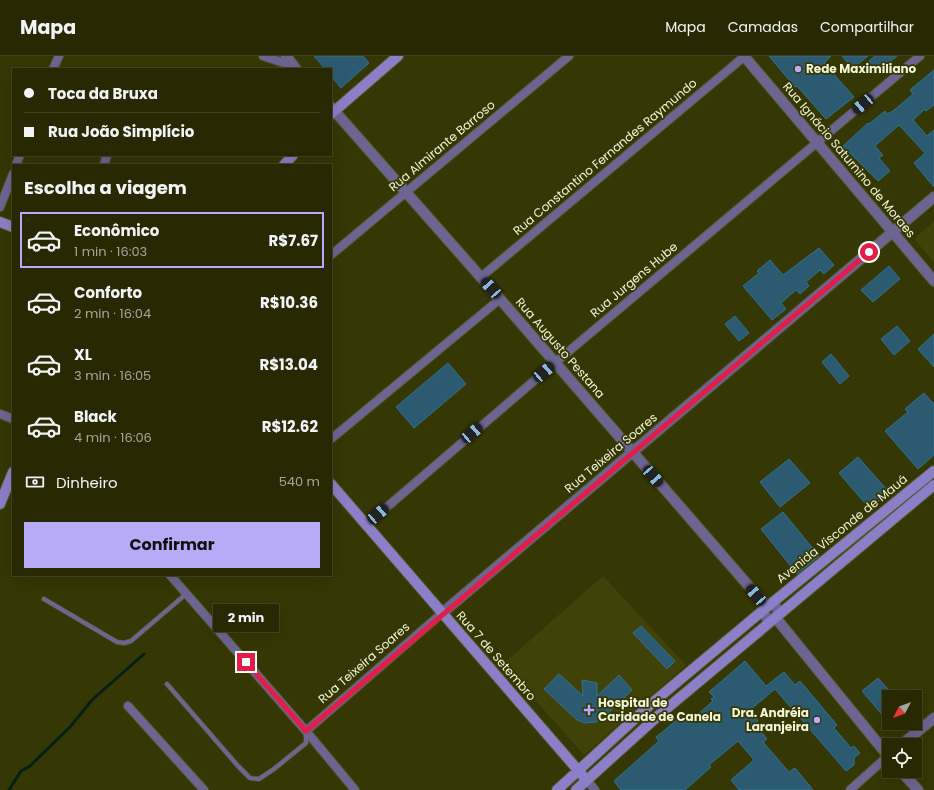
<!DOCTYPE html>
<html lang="pt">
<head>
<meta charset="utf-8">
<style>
  body { margin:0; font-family:Poppins,sans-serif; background:#30310d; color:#f1f3f6; height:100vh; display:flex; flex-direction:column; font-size:15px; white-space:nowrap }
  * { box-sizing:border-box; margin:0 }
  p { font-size:13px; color:#a5a69a }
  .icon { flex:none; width:22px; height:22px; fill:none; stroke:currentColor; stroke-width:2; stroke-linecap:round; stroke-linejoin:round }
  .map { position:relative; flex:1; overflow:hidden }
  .sheet { position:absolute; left:12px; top:108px; width:320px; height:412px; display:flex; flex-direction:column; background:#282903; border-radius:0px; box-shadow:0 4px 16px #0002,0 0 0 1px #444525 }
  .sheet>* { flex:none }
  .hud { position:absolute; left:12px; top:12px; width:320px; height:88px; border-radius:0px; box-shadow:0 4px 16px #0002,0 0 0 1px #444525; display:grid; align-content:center; height:88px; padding:0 12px; background:#282903 }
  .needle { width:26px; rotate:229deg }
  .tools { position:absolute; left:882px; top:634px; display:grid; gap:8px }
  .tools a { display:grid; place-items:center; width:40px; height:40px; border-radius:0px; background:#282903; box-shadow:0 4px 16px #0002,0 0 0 1px #444525; font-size:20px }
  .end { position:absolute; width:18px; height:18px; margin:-9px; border:5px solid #e11d48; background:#fff; box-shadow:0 0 0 2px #fff }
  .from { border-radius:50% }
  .bubble { position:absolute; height:28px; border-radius:0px; background:#282903; box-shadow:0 4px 16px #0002,0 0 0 1px #444525; font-size:13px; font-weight:700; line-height:28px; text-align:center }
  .car { position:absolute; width:12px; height:24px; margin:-12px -6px; border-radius:5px; box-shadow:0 0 3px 1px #0007; background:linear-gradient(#222 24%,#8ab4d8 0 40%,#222 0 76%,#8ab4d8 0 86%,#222 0) }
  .hud b { display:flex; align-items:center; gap:14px; height:38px; font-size:15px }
  .hud b+b { border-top:1px solid #444525 }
  .hud i { width:10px; height:10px; background:#f1f3f6 }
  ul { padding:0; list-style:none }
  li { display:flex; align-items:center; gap:12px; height:56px; margin:0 8px 6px; padding:0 4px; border:2px solid transparent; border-radius:0px }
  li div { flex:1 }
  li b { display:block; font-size:15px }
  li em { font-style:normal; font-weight:700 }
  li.current { border-color:#b7abf8 }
  li>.icon { width:36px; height:36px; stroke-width:1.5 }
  h2 { padding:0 12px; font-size:18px; line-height:48px }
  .pay { display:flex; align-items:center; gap:10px; height:44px; padding:0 12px; font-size:15px }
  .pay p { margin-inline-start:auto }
  .button { display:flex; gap:8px; margin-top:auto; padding:8px 12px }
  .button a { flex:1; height:46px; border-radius:0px; background:#b7abf8; color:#111; font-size:16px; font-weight:700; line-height:46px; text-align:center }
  header { display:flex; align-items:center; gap:24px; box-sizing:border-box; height:56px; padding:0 20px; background:#282903; border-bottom:1px solid #444525 }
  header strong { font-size:19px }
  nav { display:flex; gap:22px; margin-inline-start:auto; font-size:14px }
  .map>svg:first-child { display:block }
  .built { fill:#414207 }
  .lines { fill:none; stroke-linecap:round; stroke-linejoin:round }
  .stream { stroke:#081e17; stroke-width:3 }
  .building { fill:#2c5b71; stroke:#2d7392 }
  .service-casing { stroke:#535525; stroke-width:5.5 }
  .minor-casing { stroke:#535525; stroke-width:10 }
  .tertiary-casing { stroke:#535525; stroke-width:12 }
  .secondary-casing { stroke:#535525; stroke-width:12 }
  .service { stroke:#6c6592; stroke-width:4 }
  .minor { stroke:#6c6592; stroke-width:8 }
  .tertiary { stroke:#6c6592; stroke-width:10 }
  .secondary { stroke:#8b7fc7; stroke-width:10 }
  .route { stroke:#e11d48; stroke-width:5 }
  .poi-dot { fill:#b7abf8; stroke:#353704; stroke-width:1.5 }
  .labels { text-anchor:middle; stroke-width:3.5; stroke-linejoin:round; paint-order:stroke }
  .poi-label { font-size:12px; font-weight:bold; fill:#f2f5d5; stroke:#353704; text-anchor:start }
  .street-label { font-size:12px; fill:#f2f5d5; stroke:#353704 }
</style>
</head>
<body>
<header>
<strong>Mapa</strong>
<nav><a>Mapa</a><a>Camadas</a><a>Compartilhar</a></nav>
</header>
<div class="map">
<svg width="934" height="734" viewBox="0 0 934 734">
  <rect width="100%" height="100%" fill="#353704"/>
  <path class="built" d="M 934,165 L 934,206 L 914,183 Z
    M 603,520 L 686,609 L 584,699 L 503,608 Z"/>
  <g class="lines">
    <path class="stream" d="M 9,734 L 21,715 L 30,710 L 70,671 L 92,644 L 144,598"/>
  </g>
  <path class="building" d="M 314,0 L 363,0 L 369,7 L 341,32 L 331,20 L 331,13 L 325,13 Z
    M 769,0 L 831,0 L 824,7 L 854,41 L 826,63 L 797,30 L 795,31 Z
    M 842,0 L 868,0 L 852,13 Z
    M 875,0 L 897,0 L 878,16 L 869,5 Z
    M 934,14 L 934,49 L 926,55 L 925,53 L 913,64 L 927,80 L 934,74 L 934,131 L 914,107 L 925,97 L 899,69 L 875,90 L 883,99 L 879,102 L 890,115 L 878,125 L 843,90 L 868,67 L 869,68 L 885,55 L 887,58 L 893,55 L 913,38 L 910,34 Z
    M 819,192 L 834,209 L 824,218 L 820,214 L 806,226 L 809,230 L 800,238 L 796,234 L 781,247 L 786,253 L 772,264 L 743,230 L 759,217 L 757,215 L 770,204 L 783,219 Z
    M 889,210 L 900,223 L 873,246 L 861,234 Z
    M 735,260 L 749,277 L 739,285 L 725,268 Z
    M 897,270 L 910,285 L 894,299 L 881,283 Z
    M 934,278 L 934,311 L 918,293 Z
    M 831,298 L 849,320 L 840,328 L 822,306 Z
    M 448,307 L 466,328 L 414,372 L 396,351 Z
    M 924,337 L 934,348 L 934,399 L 918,413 L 885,375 L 908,356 L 905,353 Z
    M 858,401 L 889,436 L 870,453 L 839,417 Z
    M 789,403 L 810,427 L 780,451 L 760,426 Z
    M 783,456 L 819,500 L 797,518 L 761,473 Z
    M 641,570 L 675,605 L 667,613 L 633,577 Z
    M 745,605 L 766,630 L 784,616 L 795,629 L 800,625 L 837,669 L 834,672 L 851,692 L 854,690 L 860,697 L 854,702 L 854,709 L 846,715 L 775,633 L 750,654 L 758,665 L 755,668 L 767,683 L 763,686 L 789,716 L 795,712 L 813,734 L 739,734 L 731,724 L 754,704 L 738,685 L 709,709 L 711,711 L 685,734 L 621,734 L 614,725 L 659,685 L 656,681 L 682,660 L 688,667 L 713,645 L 711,643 L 714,641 L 709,636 Z
    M 559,618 L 583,640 L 582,624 L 597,627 L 597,640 L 619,619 L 632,634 L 603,662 L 596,666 L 585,667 L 577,664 L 544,633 Z
    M 878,622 L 895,641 L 889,641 L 889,667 L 862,635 Z"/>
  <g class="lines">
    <g class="service-casing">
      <path id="service" d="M 44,543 L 117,586 L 124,587 L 131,585 L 186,538
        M 167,628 L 238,710 L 250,722 L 259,723 L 274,713 L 306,687 L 306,677"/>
    </g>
    <g class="minor-casing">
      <path id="minor" d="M 263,0 L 293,10
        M 53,13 L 59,0
        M 16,109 L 20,99
        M 104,109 L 107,99
        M 0,151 L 13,118
        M 331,199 L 569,0
        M 481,221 L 745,0
        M 0,358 L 13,363
        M 331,383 L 500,243
        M 366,469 L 556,306 L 920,0
        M 170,519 L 306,675 L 355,734
        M 128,650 L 204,734
        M 306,675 L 441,558
        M 587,724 L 595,734
        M 850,734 L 888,700"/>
    </g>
    <g class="tertiary-casing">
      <path id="tertiary" d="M 286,0 L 296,13
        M 744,0 L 934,225
        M 331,51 L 500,243 L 767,551
        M764 556a7 7 0 1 1 14 0a7 7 0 1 1-14 0Z
        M 441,558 L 934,141
        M 775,561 L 889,701
        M 901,689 L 934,662
        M 901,715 L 918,734"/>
    </g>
    <g class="secondary-casing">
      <path id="secondary" d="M 331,58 L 398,0
        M 284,109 L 293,99
        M 0,166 L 13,171
        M 331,428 L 583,720
        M 0,448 L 13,416
        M 557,734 L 651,648 L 767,551 L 934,415
        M 576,734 L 659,659 L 934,429"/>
    </g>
    <use href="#service" class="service"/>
    <use href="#minor" class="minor"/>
    <use href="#tertiary" class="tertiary"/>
    <use href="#secondary" class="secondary"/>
  </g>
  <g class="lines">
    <path class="route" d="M 246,606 L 306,675 L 869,196"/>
  </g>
  <g class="poi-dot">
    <circle cx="798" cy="13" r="4"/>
    <path d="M587 648h4v4h4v4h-4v4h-4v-4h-4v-4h4z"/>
    <circle cx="817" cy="664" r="4"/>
  </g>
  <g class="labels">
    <g class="poi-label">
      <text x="806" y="17">Rede Maximiliano</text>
      <text x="598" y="651">Hospital de<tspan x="598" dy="14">Caridade de Canela</tspan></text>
      <text x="809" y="661" text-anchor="end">Dra. Andréia<tspan x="809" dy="14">Laranjeira</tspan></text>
    </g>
    <g class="street-label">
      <text transform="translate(442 90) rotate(-40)" y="4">Rua Almirante Barroso</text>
      <text transform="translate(605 101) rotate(-40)" y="4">Rua Constantino Fernandes Raymundo</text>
      <text transform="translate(849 104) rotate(50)" y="4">Rua Ignácio Saturnino de Moraes</text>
      <text transform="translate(634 224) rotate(-40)" y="4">Rua Jurgens Hube</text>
      <text transform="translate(560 292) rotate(49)" y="4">Rua Augusto Pestana</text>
      <text transform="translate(611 397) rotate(-40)" y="4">Rua Teixeira Soares</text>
      <text transform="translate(842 473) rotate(-39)" y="4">Avenida Visconde de Mauá</text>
      <text transform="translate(496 600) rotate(49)" y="4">Rua 7 de Setembro</text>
      <text transform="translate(364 607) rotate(-41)" y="4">Rua Teixeira Soares</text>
    </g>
  </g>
</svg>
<div class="tools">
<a><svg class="needle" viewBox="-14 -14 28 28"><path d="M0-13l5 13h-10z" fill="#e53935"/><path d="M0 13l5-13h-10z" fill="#a5a69a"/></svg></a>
<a><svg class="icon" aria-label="locate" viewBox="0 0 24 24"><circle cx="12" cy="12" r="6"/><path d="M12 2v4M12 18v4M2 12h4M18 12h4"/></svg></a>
</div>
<i class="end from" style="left:869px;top:196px"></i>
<i class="end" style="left:246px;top:606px"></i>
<div class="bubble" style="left:213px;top:548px;width:66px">2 min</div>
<i class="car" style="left:863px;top:48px;rotate:230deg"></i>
<i class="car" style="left:491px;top:232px;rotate:318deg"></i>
<i class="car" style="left:544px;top:316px;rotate:49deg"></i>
<i class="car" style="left:472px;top:377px;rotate:49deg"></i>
<i class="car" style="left:653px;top:420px;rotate:139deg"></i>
<i class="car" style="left:378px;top:458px;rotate:49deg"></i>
<i class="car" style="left:756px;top:539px;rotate:319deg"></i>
<div class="hud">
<b><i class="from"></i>Toca da Bruxa</b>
<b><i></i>Rua João Simplício</b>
</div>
<section class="sheet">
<h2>Escolha a viagem</h2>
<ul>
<li class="current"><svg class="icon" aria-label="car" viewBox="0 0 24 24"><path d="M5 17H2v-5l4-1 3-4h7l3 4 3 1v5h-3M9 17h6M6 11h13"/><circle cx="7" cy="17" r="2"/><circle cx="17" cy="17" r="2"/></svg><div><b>Econômico</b><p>1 min · 16:03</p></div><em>R$7.67</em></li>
<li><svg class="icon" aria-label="car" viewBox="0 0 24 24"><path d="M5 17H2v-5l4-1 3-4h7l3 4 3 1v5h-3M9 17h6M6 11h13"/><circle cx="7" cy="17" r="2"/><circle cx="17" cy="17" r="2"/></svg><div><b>Conforto</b><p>2 min · 16:04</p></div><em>R$10.36</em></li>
<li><svg class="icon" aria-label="car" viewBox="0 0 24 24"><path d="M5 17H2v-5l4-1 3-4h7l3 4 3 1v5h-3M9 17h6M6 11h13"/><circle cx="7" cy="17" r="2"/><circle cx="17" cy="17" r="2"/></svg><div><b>XL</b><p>3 min · 16:05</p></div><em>R$13.04</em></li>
<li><svg class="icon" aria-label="car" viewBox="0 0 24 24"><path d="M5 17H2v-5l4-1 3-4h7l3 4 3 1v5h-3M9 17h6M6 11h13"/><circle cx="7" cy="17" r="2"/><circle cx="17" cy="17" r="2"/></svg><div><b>Black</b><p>4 min · 16:06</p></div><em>R$12.62</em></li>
</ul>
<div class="pay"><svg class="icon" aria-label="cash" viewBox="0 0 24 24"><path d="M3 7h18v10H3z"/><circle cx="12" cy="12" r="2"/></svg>Dinheiro<p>540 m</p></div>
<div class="button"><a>Confirmar</a></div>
</section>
</div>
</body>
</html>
